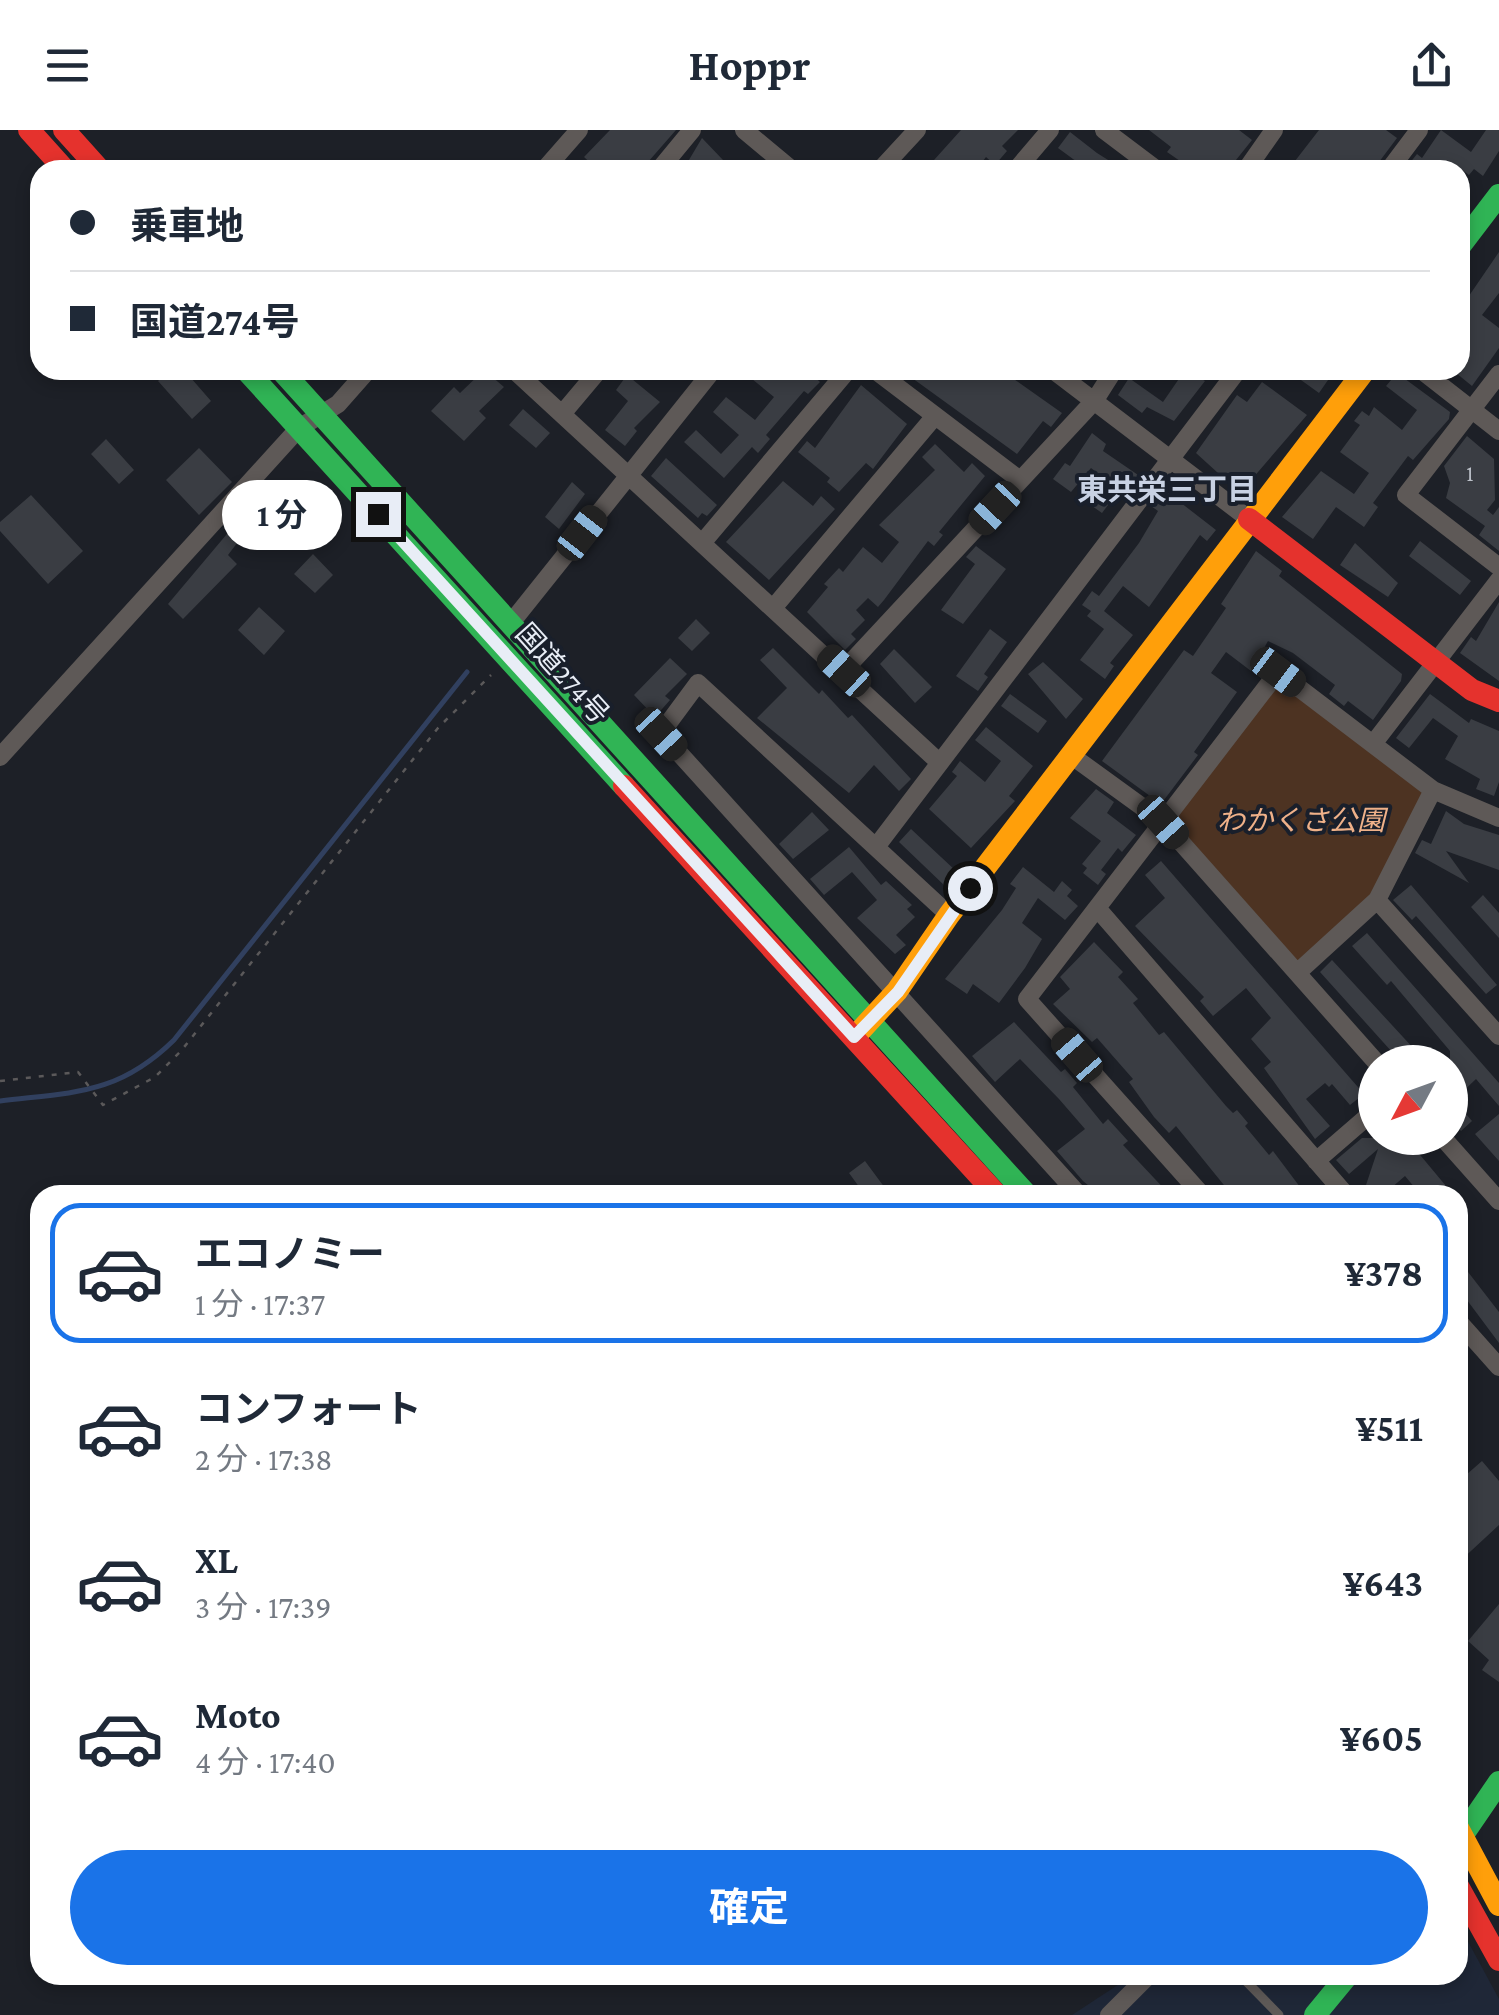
<!DOCTYPE html>
<html lang="ja">
<head>
<meta charset="utf-8">
<style>
  body { margin:0; font-family:"Crimson Pro","Noto Sans JP",serif; background:#f2f2f3; color:#1f2937; height:100vh; display:flex; flex-direction:column; font-size:38px; white-space:nowrap }
  * { box-sizing:border-box; margin:0 }
  p { font-size:32px; color:#747a83 }
  .icon { flex:none; width:55px; height:55px; fill:none; stroke:currentColor; stroke-width:2; stroke-linecap:round; stroke-linejoin:round }
  .map { position:relative; flex:1; overflow:hidden }
  .panel { position:absolute; left:30px; top:1055px; width:1438px; height:800px; display:flex; flex-direction:column; background:#fff; border-radius:30px; box-shadow:0 5px 15px #0003 }
  .panel>* { flex:none }
  .top-card { position:absolute; left:30px; top:30px; width:1440px; height:220px; border-radius:30px; box-shadow:0 5px 15px #0003; display:grid; align-content:center; height:220px; padding:0 40px; background:#fff }
  .needle { width:65px; rotate:229deg }
  .fabs { position:absolute; left:1358px; top:915px; display:grid; gap:20px }
  .fabs a { display:grid; place-items:center; width:110px; height:110px; border-radius:50%; background:#fff; box-shadow:0 5px 15px #0003; font-size:50px }
  .end { position:absolute; width:45px; height:45px; margin:-22px; border:12px solid #e8edf6; background:#111; box-shadow:0 0 0 5px #111 }
  .from { border-radius:50% }
  .bubble { position:absolute; height:70px; border-radius:35px; background:#fff; box-shadow:0 5px 15px #0003; font-size:32px; font-weight:700; line-height:70px; text-align:center }
  .car { position:absolute; width:30px; height:60px; margin:-30px -15px; border-radius:12px; box-shadow:0 0 8px 2px #0007; background:linear-gradient(#222 24%,#8ab4d8 0 40%,#222 0 76%,#8ab4d8 0 86%,#222 0) }
  .top-card b { display:flex; align-items:center; gap:35px; height:95px; font-size:38px }
  .top-card b+b { border-top:2px solid #e0e1e3 }
  .top-card i { width:25px; height:25px; background:#1f2937 }
  ul { padding:18px 0 0; list-style:none }
  li { display:flex; align-items:center; gap:30px; height:140px; margin:0 20px 15px; padding:0 20px; border:5px solid transparent; border-radius:30px }
  li div { flex:1 }
  li b { display:block; font-size:38px }
  li em { font-style:normal; font-weight:700 }
  li.active { border-color:#1a73e8 }
  li>.icon { width:90px; height:90px; stroke-width:1.5 }
  .action { display:flex; gap:20px; margin-top:auto; padding:20px 40px }
  .action a { flex:1; height:115px; border-radius:60px; background:#1a73e8; color:#fff; font-size:40px; font-weight:700; line-height:115px; text-align:center }
  header { display:flex; justify-content:space-between; align-items:center; height:130px; padding:0 40px; background:#fff; font-size:45px; font-weight:700 }
  .map>svg:first-child { display:block }
  .built { fill:#1f2737 }
  .green { fill:#4d3322 }
  .lines { fill:none; stroke-linecap:round; stroke-linejoin:round }
  .stream { stroke:#31405f; stroke-width:5 }
  .building { fill:#3a3d43 }
  .path { stroke:#5b595a; stroke-width:2.5; stroke-dasharray:5 8; stroke-linecap:butt }
  .lane { stroke:#5e5957; stroke-width:9 }
  .street { stroke:#5e5957; stroke-width:18 }
  .fast { stroke:#30b455; stroke-width:22 }
  .slow { stroke:#ff9f0a; stroke-width:22 }
  .jam { stroke:#e5322d; stroke-width:22 }
  .route { stroke:#e8edf6; stroke-width:12 }
  .labels { text-anchor:middle; stroke-width:8; stroke-linejoin:round; paint-order:stroke }
  .number-label { font-size:22px; fill:#bcc1c9 }
  .street-label { font-size:28px; fill:#e8edf6; stroke:#191f2b }
  .park-label { font-size:28px; font-style:italic; fill:#efb189; stroke:#191f2b }
  .neighbourhood-label { font-size:30px; font-weight:bold; fill:#c8d1e3; stroke:#191f2b }
</style>
</head>
<body>
<header><svg class="icon" aria-label="menu" viewBox="0 0 24 24"><path d="M4 6h16M4 12h16M4 18h16"/></svg>Hoppr<svg class="icon" aria-label="share" viewBox="0 0 24 24"><path d="M12 15V3M7 8l5-5 5 5M5 13v7h14v-7"/></svg></header>
<div class="map">
<svg width="1499" height="1885" viewBox="0 0 1499 1885">
  <rect width="100%" height="100%" fill="#1d2027"/>
  <path class="built" d="M 1458,1793 L 1499,1869 L 1499,1885 L 1072,1885 L 1133,1845 L 1458,1845 Z"/>
  <path class="green" d="M 1278,542 L 1433,660 L 1377,770 L 1297,843 L 1163,692 Z"/>
  <g class="lines">
    <path class="stream" d="M 0,971 C 74,962 118,965 174,910 L 467,542"/>
  </g>
  <path class="building" d="M 610,0 L 676,0 L 641,40 L 598,40 L 584,27 Z
    M 961,0 L 1018,0 L 1002,16 L 1007,21 L 995,35 L 986,27 L 976,40 L 925,40 Z
    M 1149,0 L 1239,0 L 1252,10 L 1228,40 L 1193,40 L 1167,22 L 1171,17 Z
    M 1319,0 L 1386,0 L 1397,8 L 1373,40 L 1288,40 Z
    M 1441,0 L 1471,22 L 1486,0 L 1499,0 L 1499,21 L 1483,46 L 1474,39 L 1469,45 L 1462,40 L 1414,40 L 1409,34 L 1417,24 L 1422,28 Z
    M 1070,2 L 1097,23 L 1124,40 L 1088,40 L 1058,18 Z
    M 702,8 L 723,30 L 713,40 L 683,40 Z
    M 1499,122 L 1499,163 L 1482,185 L 1499,198 L 1499,218 L 1472,256 L 1456,243 L 1460,219 L 1469,205 L 1460,198 L 1460,179 Z
    M 169,240 L 184,240 L 211,271 L 192,289 L 158,251 Z
    M 484,240 L 504,257 L 479,281 L 486,288 L 464,311 L 431,281 L 454,257 L 460,263 Z
    M 741,240 L 777,240 L 784,246 L 790,240 L 807,240 L 820,252 L 808,264 L 804,261 L 766,305 L 770,309 L 758,323 L 752,317 L 724,348 L 684,312 L 696,300 L 721,324 L 739,305 L 713,282 L 726,267 L 755,290 L 774,267 Z
    M 901,240 L 1001,240 L 1062,283 L 1051,297 L 1043,291 L 1017,324 Z
    M 1185,240 L 1205,251 L 1174,291 L 1147,277 L 1142,283 L 1118,265 L 1129,248 L 1163,272 Z
    M 1287,240 L 1335,240 L 1319,263 Z
    M 1397,243 L 1450,282 L 1449,289 L 1413,330 L 1408,326 L 1373,373 L 1378,377 L 1364,397 L 1336,377 L 1313,409 L 1282,387 L 1321,341 L 1354,364 L 1369,343 L 1340,322 L 1360,295 L 1354,291 L 1362,281 L 1369,286 L 1374,277 L 1402,300 L 1417,280 L 1386,256 Z
    M 627,245 L 660,272 L 634,298 L 637,301 L 625,316 L 605,300 L 628,271 L 616,260 Z
    M 1262,252 L 1307,285 L 1240,363 L 1196,323 L 1237,265 L 1247,272 Z
    M 861,255 L 907,294 L 873,339 L 866,333 L 839,362 L 827,352 L 830,348 L 798,322 L 807,311 L 815,318 Z
    M 523,279 L 550,303 L 536,318 L 509,295 Z
    M 1092,303 L 1106,314 L 1103,321 L 1141,347 L 1133,357 L 1126,351 L 1102,383 L 1092,376 L 1109,352 L 1091,338 L 1071,362 L 1053,349 L 1065,333 L 1070,336 Z
    M 1467,306 L 1494,329 L 1495,370 L 1487,380 L 1493,385 L 1499,377 L 1499,421 L 1479,405 L 1485,396 L 1446,368 L 1450,353 L 1444,336 Z
    M 106,309 L 134,340 L 119,354 L 91,324 Z
    M 935,314 L 964,342 L 972,333 L 985,346 L 939,402 L 943,405 L 934,416 L 928,411 L 884,470 L 878,477 L 868,468 L 856,480 L 865,490 L 851,504 L 856,509 L 845,520 L 807,482 L 828,457 L 824,454 L 839,438 L 843,442 L 863,417 L 882,433 L 899,412 L 879,395 L 935,340 L 922,327 Z
    M 199,318 L 232,352 L 199,385 L 166,350 Z
    M 666,328 L 717,375 L 707,386 L 702,383 L 698,388 L 651,346 Z
    M 783,351 L 813,376 L 821,366 L 835,379 L 769,450 L 726,412 Z
    M 572,352 L 585,364 L 559,399 L 545,387 Z
    M 1163,359 L 1216,400 L 1207,411 L 1200,405 L 1149,477 L 1123,456 L 1104,481 L 1133,505 L 1110,533 L 1114,536 L 1105,549 L 1080,530 L 1104,499 L 1087,486 L 1091,481 L 1082,475 L 1092,461 L 1099,466 L 1139,413 L 1158,381 L 1151,376 Z
    M 31,365 L 83,421 L 48,454 L 0,401 L 0,392 Z
    M 237,392 L 247,400 L 228,425 L 237,434 L 183,489 L 168,474 Z
    M 1420,411 L 1471,451 L 1460,465 L 1409,426 Z
    M 1355,413 L 1398,453 L 1388,467 L 1340,435 Z
    M 976,416 L 1006,439 L 963,494 L 941,480 L 975,434 L 966,427 Z
    M 1256,421 L 1282,441 L 1279,446 L 1402,544 L 1401,551 L 1373,590 L 1348,571 L 1344,576 L 1329,564 L 1335,555 L 1293,523 L 1268,511 L 1251,541 L 1226,522 L 1211,543 L 1237,562 L 1194,622 L 1198,625 L 1161,674 L 1102,631 L 1184,520 L 1193,526 L 1226,478 L 1221,474 Z
    M 313,424 L 333,445 L 315,463 L 294,444 Z
    M 1499,472 L 1499,551 L 1460,523 L 1471,507 L 1476,511 Z
    M 259,477 L 285,501 L 264,525 L 238,500 Z
    M 696,489 L 710,503 L 692,521 L 678,508 Z
    M 990,499 L 1007,512 L 984,544 L 988,547 L 978,561 L 956,546 Z
    M 773,518 L 819,564 L 822,560 L 848,588 L 852,585 L 911,649 L 899,661 L 874,635 L 849,663 L 757,588 L 787,558 L 760,530 Z
    M 894,519 L 932,557 L 915,573 L 880,534 Z
    M 670,528 L 687,544 L 665,566 L 670,570 L 655,587 L 634,565 Z
    M 1043,532 L 1083,569 L 1066,589 L 1028,544 Z
    M 1010,564 L 1047,591 L 1038,603 L 1001,576 Z
    M 1430,564 L 1469,593 L 1471,589 L 1499,601 L 1499,652 L 1494,666 L 1476,659 L 1480,649 L 1445,629 L 1458,606 L 1433,588 L 1409,618 L 1396,608 Z
    M 986,597 L 1033,636 L 1009,666 L 1015,671 L 971,718 L 929,679 L 957,646 L 952,642 L 960,631 L 985,652 L 1001,631 L 975,610 Z
    M 1096,659 L 1114,672 L 1107,683 L 1136,705 L 1122,722 L 1118,718 L 1101,740 L 1106,744 L 1098,755 L 1083,743 L 1087,738 L 1082,734 L 1101,711 L 1070,688 Z
    M 1446,681 L 1464,694 L 1499,705 L 1499,740 L 1446,721 L 1469,753 L 1415,723 L 1422,710 L 1431,714 Z
    M 812,682 L 829,700 L 793,729 L 779,714 Z
    M 911,699 L 956,741 L 945,756 L 899,712 Z
    M 849,717 L 881,755 L 886,751 L 912,775 L 907,779 L 915,787 L 896,805 L 906,815 L 895,824 L 857,788 L 877,770 L 852,742 L 824,765 L 810,749 Z
    M 1161,731 L 1364,964 L 1350,975 L 1332,954 L 1329,957 L 1325,953 L 1306,969 L 1330,996 L 1315,1009 L 1264,938 L 1271,932 L 1251,909 L 1271,888 L 1246,858 L 1213,886 L 1200,871 L 1204,867 L 1135,796 L 1165,768 L 1145,745 Z
    M 1023,737 L 1054,762 L 1062,751 L 1072,760 L 1067,766 L 1078,776 L 1065,790 L 1038,768 L 1022,793 L 1042,809 L 1025,838 L 999,873 L 973,854 L 967,864 L 945,849 L 1002,780 L 1016,758 L 1010,754 Z
    M 1411,755 L 1497,855 L 1486,864 L 1416,786 L 1412,790 L 1393,770 Z
    M 1483,765 L 1499,783 L 1499,808 L 1471,777 Z
    M 1367,803 L 1499,953 L 1499,976 L 1476,949 L 1454,970 L 1472,991 L 1461,1001 L 1450,989 L 1450,921 L 1391,851 L 1387,855 L 1352,816 Z
    M 1094,812 L 1123,842 L 1118,847 L 1138,869 L 1133,873 L 1159,905 L 1164,902 L 1226,976 L 1233,983 L 1237,980 L 1248,993 L 1245,996 L 1269,1025 L 1273,1021 L 1306,1065 L 1232,1065 L 1176,996 L 1169,1003 L 1154,987 L 1129,952 L 1133,949 L 1097,908 L 1092,912 L 1053,874 L 1070,859 L 1060,847 Z
    M 1332,830 L 1415,920 L 1401,932 L 1320,842 Z
    M 1014,892 L 1061,942 L 1065,939 L 1077,953 L 1073,957 L 1103,994 L 1108,989 L 1128,1011 L 1123,1015 L 1170,1065 L 1100,1065 L 1083,1051 L 1057,1021 L 1085,999 L 1059,969 L 1020,929 L 995,952 L 972,926 Z
    M 1499,984 L 1499,1031 L 1475,1004 Z
    M 1362,1008 L 1406,1008 L 1446,1056 L 1435,1065 L 1421,1065 L 1405,1046 L 1383,1065 L 1375,1065 L 1366,1055 L 1378,1019 L 1349,1044 L 1336,1030 Z
    M 865,1031 L 885,1058 L 876,1065 L 865,1065 L 849,1043 Z
    M 1458,1129 L 1499,1182 L 1499,1213 L 1458,1158 Z
    M 1482,1331 L 1499,1351 L 1499,1395 L 1458,1433 L 1458,1352 Z
    M 1499,1474 L 1499,1552 L 1482,1540 L 1489,1530 L 1468,1511 Z"/>
  <g class="lines">
    <path class="path" d="M 0,951 L 78,942 L 103,975 L 155,947 L 181,921 L 438,598 L 491,545"/>
    <path class="lane" d="M 1240,1845 L 1279,1885"/>
    <path class="street" d="M 744,0 L 792,40
      M 1104,0 L 1157,40
      M 544,40 L 579,0
      M 659,40 L 692,0
      M 880,40 L 917,0
      M 1016,40 L 1050,0
      M 1246,40 L 1274,0
      M 1389,40 L 1419,0
      M 514,240 L 940,633
      M 875,240 L 1020,350
      M 1053,240 L 1249,389
      M 1421,240 L 1499,301
      M 1499,244 L 1406,365 L 1499,437
      M 562,284 L 599,240
      M 703,412 L 848,240
      M 774,477 L 935,286
      M 511,493 L 713,240
      M 843,541 L 1095,270 L 1114,240
      M 1373,614 L 1499,450
      M 1072,626 L 1163,692 L 1376,932
      M 0,627 L 299,298 L 338,274 L 368,240
      M 876,717 L 1238,240
      M 1377,770 L 1499,906
      M 1097,778 L 1346,1065
      M 949,785 L 698,553 L 661,603 L 1079,1065
      M 1297,843 L 1377,770 L 1433,660
      M 1443,1008 L 1499,1071
      M 1316,1031 L 1375,980
      M 1202,1065 L 1027,869 L 1278,542 L 1433,660 L 1499,688
      M 1458,1191 L 1499,1237
      M 1109,1885 L 1149,1845"/>
    <path class="fast" d="M 1460,116 L 1499,65
      M 246,240 L 624,656
      M 281,240 L 1027,1065
      M 1458,1712 L 1499,1652
      M 1315,1885 L 1348,1845"/>
    <path class="slow" d="M 860,901 L 897,861 L 949,785 L 1365,240
      M 1458,1698 L 1499,1775"/>
    <path class="jam" d="M 29,0 L 65,40
      M 64,0 L 100,40
      M 1249,389 L 1472,560 L 1499,571
      M 624,656 L 997,1065
      M 1458,1756 L 1499,1830"/>
  </g>
  <g class="lines">
    <path class="route" d="M 378,384 L 854,907 L 898,862 L 970,758"/>
  </g>
  <g class="labels">
    <g class="number-label">
      <text x="1470" y="351">1</text>
    </g>
    <g class="street-label">
      <text transform="translate(563 543) rotate(48)" y="10">国道274号</text>
    </g>
    <g class="park-label">
      <text x="1301" y="700">わかくさ公園</text>
    </g>
    <g class="neighbourhood-label">
      <text x="1167" y="370">東共栄三丁目</text>
    </g>
  </g>
</svg>
<div class="fabs">
<a><svg class="needle" viewBox="-14 -14 28 28"><path d="M0-13l5 13h-10z" fill="#e53935"/><path d="M0 13l5-13h-10z" fill="#747a83"/></svg></a>
</div>
<i class="end from" style="left:970px;top:758px"></i>
<i class="end" style="left:378px;top:384px"></i>
<div class="bubble" style="left:222px;top:350px;width:120px">1 分</div>
<i class="car" style="left:995px;top:378px;rotate:223deg"></i>
<i class="car" style="left:582px;top:403px;rotate:38deg"></i>
<i class="car" style="left:844px;top:541px;rotate:313deg"></i>
<i class="car" style="left:1278px;top:542px;rotate:127deg"></i>
<i class="car" style="left:661px;top:604px;rotate:137deg"></i>
<i class="car" style="left:1163px;top:692px;rotate:138deg"></i>
<i class="car" style="left:1077px;top:925px;rotate:319deg"></i>
<div class="top-card">
<b><i class="from"></i>乗車地</b>
<b><i></i>国道274号</b>
</div>
<section class="panel">
<ul>
<li class="active"><svg class="icon" aria-label="car" viewBox="0 0 24 24"><path d="M5 17H2v-5l4-1 3-4h7l3 4 3 1v5h-3M9 17h6M6 11h13"/><circle cx="7" cy="17" r="2"/><circle cx="17" cy="17" r="2"/></svg><div><b>エコノミー</b><p>1 分 · 17:37</p></div><em>¥378</em></li>
<li><svg class="icon" aria-label="car" viewBox="0 0 24 24"><path d="M5 17H2v-5l4-1 3-4h7l3 4 3 1v5h-3M9 17h6M6 11h13"/><circle cx="7" cy="17" r="2"/><circle cx="17" cy="17" r="2"/></svg><div><b>コンフォート</b><p>2 分 · 17:38</p></div><em>¥511</em></li>
<li><svg class="icon" aria-label="car" viewBox="0 0 24 24"><path d="M5 17H2v-5l4-1 3-4h7l3 4 3 1v5h-3M9 17h6M6 11h13"/><circle cx="7" cy="17" r="2"/><circle cx="17" cy="17" r="2"/></svg><div><b>XL</b><p>3 分 · 17:39</p></div><em>¥643</em></li>
<li><svg class="icon" aria-label="car" viewBox="0 0 24 24"><path d="M5 17H2v-5l4-1 3-4h7l3 4 3 1v5h-3M9 17h6M6 11h13"/><circle cx="7" cy="17" r="2"/><circle cx="17" cy="17" r="2"/></svg><div><b>Moto</b><p>4 分 · 17:40</p></div><em>¥605</em></li>
</ul>
<div class="action"><a>確定</a></div>
</section>
</div>
</body>
</html>
